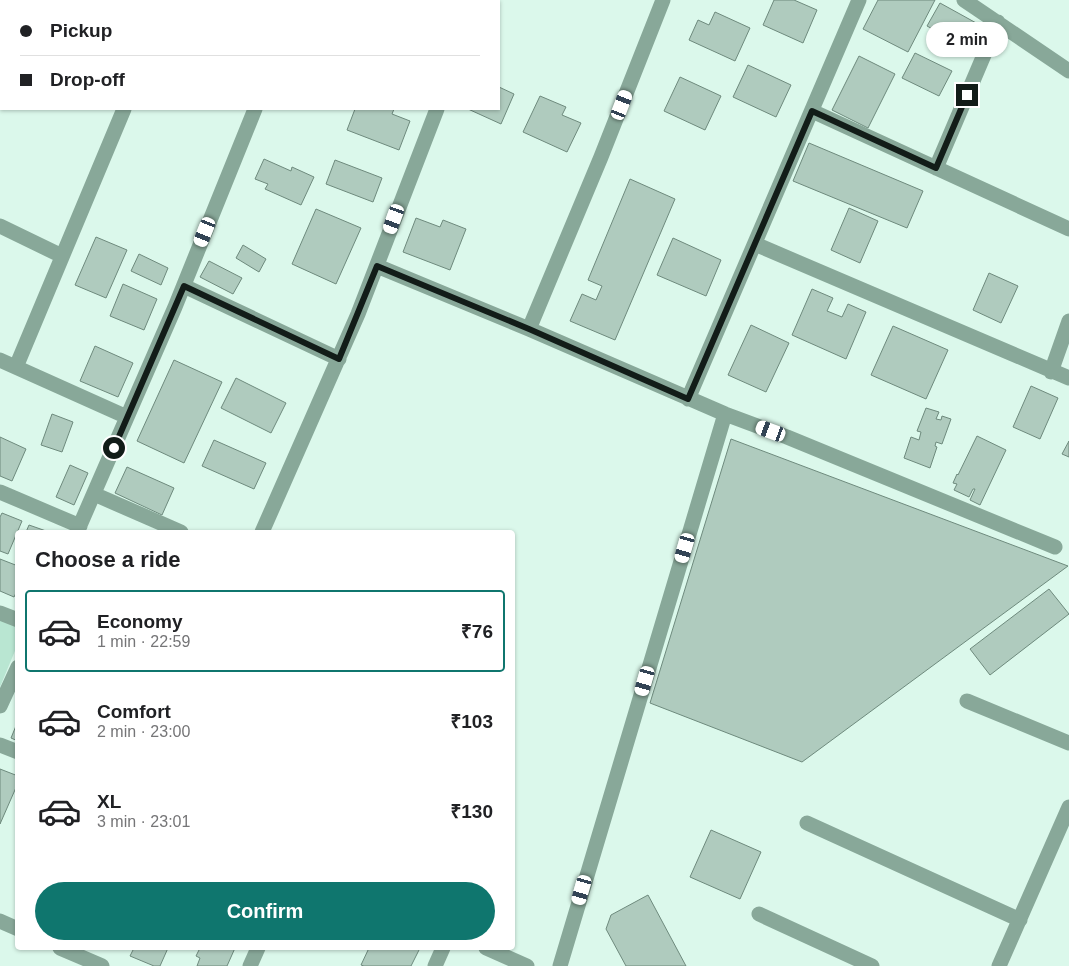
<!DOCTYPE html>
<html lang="en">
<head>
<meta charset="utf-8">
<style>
  body { margin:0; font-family:Arial,sans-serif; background:#f2f2f2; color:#202124; height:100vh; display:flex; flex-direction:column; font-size:19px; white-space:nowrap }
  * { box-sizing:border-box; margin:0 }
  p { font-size:16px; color:#757577 }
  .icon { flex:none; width:28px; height:28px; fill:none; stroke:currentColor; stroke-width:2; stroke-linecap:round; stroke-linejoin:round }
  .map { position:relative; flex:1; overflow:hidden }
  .details { position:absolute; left:15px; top:530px; width:500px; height:420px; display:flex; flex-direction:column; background:#fff; border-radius:5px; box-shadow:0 1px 4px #0004 }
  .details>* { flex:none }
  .top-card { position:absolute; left:0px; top:0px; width:500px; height:110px; box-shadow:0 1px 4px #0004; display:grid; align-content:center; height:110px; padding:0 20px; background:#fff }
  .end { position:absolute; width:22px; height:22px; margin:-11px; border:6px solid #121c18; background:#fff; box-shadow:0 0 0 2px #fff }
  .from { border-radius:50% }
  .bubble { position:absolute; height:35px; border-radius:18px; background:#fff; box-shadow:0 1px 4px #0004; font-size:16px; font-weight:600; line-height:35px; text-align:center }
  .car { position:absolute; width:15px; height:30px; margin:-15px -8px; border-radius:6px; box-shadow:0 0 4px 1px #0007; background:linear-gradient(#fff 24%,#345 0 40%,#fff 0 76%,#345 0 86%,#fff 0) }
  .top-card b { display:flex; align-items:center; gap:18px; height:48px; font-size:19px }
  .top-card b+b { border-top:1px solid #e0e0e0 }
  .top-card i { width:12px; height:12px; background:#202124 }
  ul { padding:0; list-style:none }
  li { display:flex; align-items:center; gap:15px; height:82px; margin:0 10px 8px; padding:0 10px; border:2px solid transparent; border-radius:5px }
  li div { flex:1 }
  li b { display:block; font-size:19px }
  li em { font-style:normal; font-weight:600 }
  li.selected { border-color:#0f766e }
  li>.icon { width:45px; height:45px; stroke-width:1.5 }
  h2 { padding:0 20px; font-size:22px; line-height:60px }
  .primary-button { display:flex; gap:10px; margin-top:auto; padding:10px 20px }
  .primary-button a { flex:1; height:58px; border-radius:30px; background:#0f766e; color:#fff; font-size:20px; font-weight:600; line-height:58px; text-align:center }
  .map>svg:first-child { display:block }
  .green { fill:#b9e6d2 }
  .building { fill:#afcbbe; stroke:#6e8a7d }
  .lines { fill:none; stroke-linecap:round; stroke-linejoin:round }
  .street { stroke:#88a899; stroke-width:15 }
  .route { stroke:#121c18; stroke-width:6 }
</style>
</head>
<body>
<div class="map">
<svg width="1069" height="966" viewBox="0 0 1069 966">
  <rect width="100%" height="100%" fill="#dbf8eb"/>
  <path class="green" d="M 0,618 L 18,625 L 17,646 L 0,687 Z"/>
  <path class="building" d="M 226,0 L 263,0 L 263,1 Z
    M 345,0 L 363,0 L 366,1 L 345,1 Z
    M 774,0 L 794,0 L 817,10 L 803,43 L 763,25 Z
    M 878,0 L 935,0 L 908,52 L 863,29 Z
    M 940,3 L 978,24 L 966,47 L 927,26 Z
    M 715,12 L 750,28 L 735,61 L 689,40 L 698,20 L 709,25 Z
    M 915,53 L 952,71 L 939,96 L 902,78 Z
    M 859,56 L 895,74 L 868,128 L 832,110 Z
    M 748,65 L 791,85 L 776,117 L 733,97 Z
    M 680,77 L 721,96 L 705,130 L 664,111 Z
    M 499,87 L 514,94 L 501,124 L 468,109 L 499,109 Z
    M 540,96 L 566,107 L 562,115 L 581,123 L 567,152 L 523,132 Z
    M 355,109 L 394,109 L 392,114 L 410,121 L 399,150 L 347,130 Z
    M 809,143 L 923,191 L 907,228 L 793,181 Z
    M 264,159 L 291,171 L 292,167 L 314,177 L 301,205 L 265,189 L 268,184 L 255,179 Z
    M 335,160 L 382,178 L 373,202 L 326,184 Z
    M 630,179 L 675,199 L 615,340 L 570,321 L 582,294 L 596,300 L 602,286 L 588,280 Z
    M 849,208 L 878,221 L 860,263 L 831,250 Z
    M 316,209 L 361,228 L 336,284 L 292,264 Z
    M 416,218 L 440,227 L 443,220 L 466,229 L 450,270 L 403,252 Z
    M 96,237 L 127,250 L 106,298 L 75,285 Z
    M 673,238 L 721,260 L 706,296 L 657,275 Z
    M 243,245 L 266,259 L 259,272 L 236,258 Z
    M 139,254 L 168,268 L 161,285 L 131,271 Z
    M 209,261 L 242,278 L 233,294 L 200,277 Z
    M 989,273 L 1018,286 L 1001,323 L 973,310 Z
    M 123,284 L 157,299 L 144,330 L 110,316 Z
    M 812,289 L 833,298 L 827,311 L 842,317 L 848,304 L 866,312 L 846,359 L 792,335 Z
    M 751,325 L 789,343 L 766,392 L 728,375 Z
    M 893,326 L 948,350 L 926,399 L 871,375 Z
    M 95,346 L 133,363 L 118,397 L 80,381 Z
    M 174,360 L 222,382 L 184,463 L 137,441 Z
    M 236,378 L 286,403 L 271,433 L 221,408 Z
    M 1031,386 L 1058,398 L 1040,439 L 1013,427 Z
    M 926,408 L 939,412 L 936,419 L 941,420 L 942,416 L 951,419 L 942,444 L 936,442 L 935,446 L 937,447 L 930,468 L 904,458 L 911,437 L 919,440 L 921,432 L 917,431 Z
    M 52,414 L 73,422 L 62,452 L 41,445 Z
    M 977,436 L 1006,450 L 980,505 L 970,500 L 975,489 L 973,489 L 969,497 L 954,490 L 957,484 L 953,483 L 957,474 L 958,475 Z
    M 0,437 L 26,449 L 12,481 L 0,476 Z
    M 731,439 L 1068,566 L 802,762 L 650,703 Z
    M 214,440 L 266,463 L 254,489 L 202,466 Z
    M 1069,441 L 1069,457 L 1062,454 Z
    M 70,465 L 88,473 L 74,505 L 56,497 Z
    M 127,467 L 174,488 L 162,515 L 115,493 Z
    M 2,513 L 22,521 L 8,554 L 0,551 L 0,517 Z
    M 29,525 L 49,532 L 26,532 Z
    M 0,559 L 18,566 L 18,589 L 14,597 L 0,591 Z
    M 1049,589 L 1069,614 L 990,675 L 970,649 Z
    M 18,721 L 18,741 L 11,738 Z
    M 0,769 L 18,776 L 18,783 L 0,824 Z
    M 711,830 L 761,852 L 740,899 L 690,877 Z
    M 648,895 L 686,966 L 626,966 L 606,929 L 611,915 Z
    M 134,948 L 168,948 L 160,966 L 154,966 L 130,956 Z
    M 200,948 L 235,948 L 227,966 L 197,966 L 200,958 L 196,956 Z
    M 369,948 L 420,948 L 411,966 L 364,966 L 361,965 Z"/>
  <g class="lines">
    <path class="street" d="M 47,0 L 50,1
      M 964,0 L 1069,71
      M 18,1 L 18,0
      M 303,1 L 304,0
      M 481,1 L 482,0
      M 0,55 L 1,51
      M 812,111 L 1069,229
      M 936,168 L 998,22
      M 0,226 L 62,256
      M 755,244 L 1069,378
      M 377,266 L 529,329 L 725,414 L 787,437 L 1055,547
      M 184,286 L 339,359
      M 529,329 L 601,157 L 663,0
      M 0,360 L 127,417
      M 16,367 L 124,109
      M 1051,372 L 1069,321
      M 688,399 L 859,0
      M 0,492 L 80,526
      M 94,494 L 181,532
      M 77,532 L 175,307 L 255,109
      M 262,532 L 358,314 L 437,109
      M 0,613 L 18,620
      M 967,701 L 1069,743
      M 0,706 L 18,667
      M 0,745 L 18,752
      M 807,823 L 1020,920
      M 759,914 L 872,966
      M 0,921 L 18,929
      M 60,948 L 102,966
      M 486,948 L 527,966
      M 250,966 L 258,948
      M 435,966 L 443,948
      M 560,966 L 725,414
      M 999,966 L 1069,807"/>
  </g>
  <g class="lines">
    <path class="route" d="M 114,448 L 184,286 L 339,359 L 377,266 L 529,329 L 688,399 L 812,111 L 936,168 L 967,95"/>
  </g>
</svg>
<i class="end from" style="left:114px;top:448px"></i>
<i class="end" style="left:967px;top:95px"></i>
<div class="bubble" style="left:926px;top:22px;width:82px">2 min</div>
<i class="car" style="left:622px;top:105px;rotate:21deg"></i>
<i class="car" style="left:394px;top:219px;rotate:200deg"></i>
<i class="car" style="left:205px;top:232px;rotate:202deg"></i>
<i class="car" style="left:771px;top:431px;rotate:290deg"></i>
<i class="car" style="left:685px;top:548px;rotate:196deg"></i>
<i class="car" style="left:645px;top:681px;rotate:196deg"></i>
<i class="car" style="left:582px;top:890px;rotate:196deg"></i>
<div class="top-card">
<b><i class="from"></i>Pickup</b>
<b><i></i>Drop-off</b>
</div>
<section class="details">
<h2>Choose a ride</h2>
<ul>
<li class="selected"><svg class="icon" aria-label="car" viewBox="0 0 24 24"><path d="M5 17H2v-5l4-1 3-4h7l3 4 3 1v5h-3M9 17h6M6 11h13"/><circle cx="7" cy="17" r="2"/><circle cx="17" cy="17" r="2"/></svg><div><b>Economy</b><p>1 min · 22:59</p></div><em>₹76</em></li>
<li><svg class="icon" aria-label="car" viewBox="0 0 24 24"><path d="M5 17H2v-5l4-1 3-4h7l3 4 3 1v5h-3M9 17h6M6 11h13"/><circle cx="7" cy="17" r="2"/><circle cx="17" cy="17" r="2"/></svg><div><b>Comfort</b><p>2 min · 23:00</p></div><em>₹103</em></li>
<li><svg class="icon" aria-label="car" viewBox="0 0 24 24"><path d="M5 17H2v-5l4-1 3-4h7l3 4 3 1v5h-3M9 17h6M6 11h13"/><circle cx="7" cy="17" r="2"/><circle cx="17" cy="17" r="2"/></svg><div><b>XL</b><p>3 min · 23:01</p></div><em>₹130</em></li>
</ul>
<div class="primary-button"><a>Confirm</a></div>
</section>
</div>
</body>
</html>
